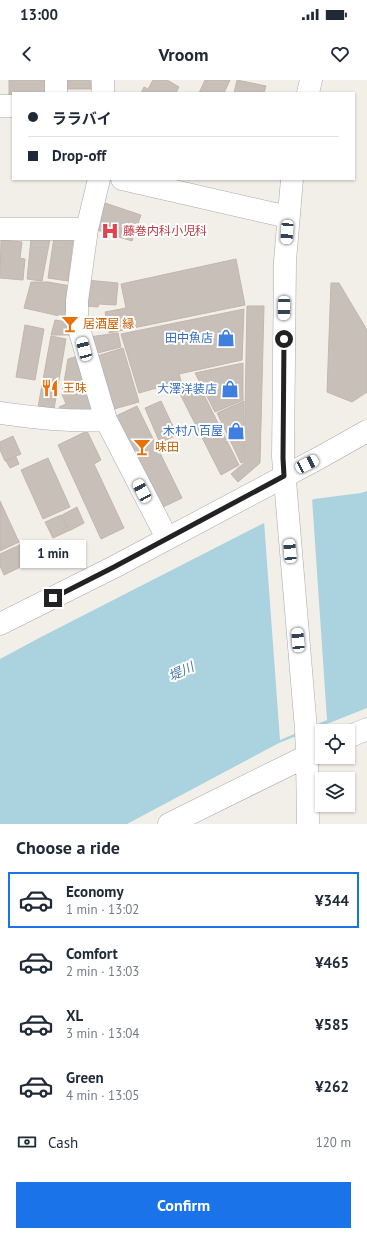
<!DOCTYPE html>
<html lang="en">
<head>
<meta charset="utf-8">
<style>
  body { margin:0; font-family:"PT Sans","Noto Sans JP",sans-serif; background:#f6f6f7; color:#1f2937; height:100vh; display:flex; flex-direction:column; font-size:15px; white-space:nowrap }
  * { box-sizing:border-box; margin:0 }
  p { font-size:13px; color:#747a83 }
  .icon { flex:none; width:22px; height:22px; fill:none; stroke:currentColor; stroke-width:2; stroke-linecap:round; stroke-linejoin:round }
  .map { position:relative; height:744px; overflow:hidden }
  .panel { display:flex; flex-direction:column; background:#fff; flex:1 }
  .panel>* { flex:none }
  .hud { position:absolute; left:12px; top:12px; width:343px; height:88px; border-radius:0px; box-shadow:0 1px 3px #0004; display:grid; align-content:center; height:88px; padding:0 16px; background:#fff }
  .controls { position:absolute; left:315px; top:644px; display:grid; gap:8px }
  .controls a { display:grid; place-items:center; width:40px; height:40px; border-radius:0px; background:#fff; box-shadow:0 1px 3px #0004; font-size:20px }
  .end { position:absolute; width:18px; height:18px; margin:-9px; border:5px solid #222; background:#fff; box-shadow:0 0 0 2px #fff }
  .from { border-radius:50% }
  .bubble { position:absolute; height:28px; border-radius:0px; background:#fff; box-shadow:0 1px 3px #0004; font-size:13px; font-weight:700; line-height:28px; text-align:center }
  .car { position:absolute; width:12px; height:24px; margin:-12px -6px; border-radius:5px; box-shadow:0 0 3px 1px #0007; background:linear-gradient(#fff 24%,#345 0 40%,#fff 0 76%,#345 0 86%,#fff 0) }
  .hud b { display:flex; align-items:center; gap:14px; height:38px; font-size:15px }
  .hud b+b { border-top:1px solid #e0e1e3 }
  .hud i { width:10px; height:10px; background:#1f2937 }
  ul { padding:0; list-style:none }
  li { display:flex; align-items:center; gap:12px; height:56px; margin:0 8px 6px; padding:0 8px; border:2px solid transparent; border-radius:0px }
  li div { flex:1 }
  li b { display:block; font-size:15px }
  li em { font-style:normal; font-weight:700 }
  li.active { border-color:#1a73e8 }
  li>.icon { width:36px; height:36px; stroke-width:1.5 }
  h2 { padding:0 16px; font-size:18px; line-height:48px }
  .pay { display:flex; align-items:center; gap:10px; height:44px; padding:0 16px; font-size:15px }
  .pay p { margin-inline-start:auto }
  .button { display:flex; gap:8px; margin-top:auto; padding:8px 16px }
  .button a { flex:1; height:46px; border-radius:0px; background:#1a73e8; color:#fff; font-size:16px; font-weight:700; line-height:46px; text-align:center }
  .status { display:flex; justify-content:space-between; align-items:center; height:28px; padding:0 20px; background:#fff; direction:ltr }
  .status svg { height:11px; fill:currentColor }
  header { display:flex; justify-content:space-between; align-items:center; height:52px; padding:0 16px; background:#fff; font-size:18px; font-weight:700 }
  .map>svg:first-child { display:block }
  .water { fill:#aad3df }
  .pier { fill:#f2efe9 }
  .building { fill:#c7bfb8; stroke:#c4b6ab }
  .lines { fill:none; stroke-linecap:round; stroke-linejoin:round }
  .minor-casing { stroke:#a9a9a9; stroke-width:23 }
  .minor { stroke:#fff; stroke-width:22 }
  .route { stroke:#222; stroke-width:5 }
  .labels { text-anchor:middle; stroke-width:4; stroke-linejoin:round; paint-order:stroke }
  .health-label { font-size:12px; fill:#be3a42; stroke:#fff; text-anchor:start }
  .food-label { font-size:12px; fill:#c56008; stroke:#fff; text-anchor:start }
  .shop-label { font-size:12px; fill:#366cbe; stroke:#fff; text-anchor:end }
  .water-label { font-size:13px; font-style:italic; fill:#4a7aab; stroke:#fff }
</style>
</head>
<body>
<div class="status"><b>13:00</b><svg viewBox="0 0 49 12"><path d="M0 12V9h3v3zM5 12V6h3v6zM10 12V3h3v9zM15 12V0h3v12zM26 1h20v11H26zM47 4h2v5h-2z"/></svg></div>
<header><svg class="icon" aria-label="back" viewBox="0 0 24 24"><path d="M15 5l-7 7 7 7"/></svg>Vroom<svg class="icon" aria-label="heart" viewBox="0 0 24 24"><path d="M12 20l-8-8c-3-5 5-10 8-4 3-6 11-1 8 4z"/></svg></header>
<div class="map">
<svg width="367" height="744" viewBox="0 0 367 744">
  <rect width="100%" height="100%" fill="#f2efe9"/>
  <path class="water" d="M 367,411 L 367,628 L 279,663 L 127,744 L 0,744 L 0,579 L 41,557 L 260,445 L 314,419 L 361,413 Z"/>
  <path class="pier" d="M 312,418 L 327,640 L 280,660 L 264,441 Z"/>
  <path class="building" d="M 9,0 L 48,0 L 46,13 L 13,13 L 13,17 L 9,17 Z
    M 64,0 L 90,0 L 91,9 L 64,9 Z
    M 153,0 L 167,0 L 179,7 L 176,13 L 141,13 L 144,7 L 148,9 Z
    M 205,0 L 230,0 L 224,13 L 199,13 Z
    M 237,0 L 266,6 L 264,13 L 234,13 Z
    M 102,122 L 141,135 L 132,161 L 94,149 Z
    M 54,157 L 73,160 L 68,201 L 48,198 Z
    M 31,159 L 50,159 L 42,201 L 27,199 Z
    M 1,160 L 22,162 L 20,178 L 25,179 L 23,200 L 0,198 Z
    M 236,179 L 245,225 L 109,253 L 105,232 L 126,228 L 121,204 Z
    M 86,200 L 118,203 L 116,225 L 99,224 L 98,227 L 84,226 Z
    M 31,202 L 48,202 L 71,206 L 64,237 L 24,228 Z
    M 331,203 L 339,203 L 367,250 L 367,312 L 352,322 L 327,312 Z
    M 247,226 L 264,226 L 260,383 L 238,402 L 231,394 L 244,383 Z
    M 244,229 L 242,280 L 179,294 L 181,301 L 139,313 L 121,254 Z
    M 55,240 L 67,242 L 70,255 L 51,255 Z
    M 25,245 L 44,249 L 35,300 L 16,297 Z
    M 118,253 L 121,267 L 94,274 L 89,257 Z
    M 51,256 L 66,259 L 54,329 L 38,327 Z
    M 123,268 L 139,322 L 114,329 L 97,276 Z
    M 78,276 L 94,328 L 89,332 L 61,332 L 59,327 L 66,324 L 62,314 L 68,279 Z
    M 243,283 L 243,320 L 215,332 L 195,293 Z
    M 186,303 L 191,314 L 201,309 L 239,385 L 221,395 L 177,308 Z
    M 161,321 L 177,355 L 160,363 L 145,328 Z
    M 244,321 L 243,382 L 241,383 L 217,333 Z
    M 137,326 L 182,418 L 161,428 L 116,336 Z
    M 87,351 L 101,380 L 94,384 L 124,448 L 101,459 L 58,365 Z
    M 13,356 L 21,374 L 5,381 L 0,370 L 0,362 Z
    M 16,377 L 19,384 L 10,388 L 6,381 Z
    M 48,378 L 70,427 L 43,439 L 21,390 Z
    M 0,421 L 19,462 L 0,471 Z
    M 77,427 L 84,443 L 69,451 L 62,435 Z
    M 61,435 L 68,451 L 53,458 L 45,442 Z
    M 24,463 L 33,481 L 4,495 L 0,486 L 0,474 Z"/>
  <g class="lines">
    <g class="minor-casing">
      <path id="minor" d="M 103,0 L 103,13
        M 56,13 L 56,0
        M 308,13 L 311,0
        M 0,26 L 13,26
        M 99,99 L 87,149 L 77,221 L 77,242 L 106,340 L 167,458
        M 122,99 L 288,137
        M 292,99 L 285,181 L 283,377 L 306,649 L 307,675 L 308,744
        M 0,149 L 87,149
        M 0,333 C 36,338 69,342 106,340
        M 0,544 L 114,487 L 319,378 L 367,351
        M 348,657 L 367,649
        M 169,744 L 319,670"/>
    </g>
    <use href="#minor" class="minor"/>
  </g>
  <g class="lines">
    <path class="route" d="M 53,518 L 114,487 L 284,396 L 283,378 L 284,259"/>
  </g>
  <defs>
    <g id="hospital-bare" transform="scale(1.38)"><path d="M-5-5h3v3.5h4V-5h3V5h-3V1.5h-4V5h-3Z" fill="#e0444e" stroke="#fff" stroke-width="2.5" paint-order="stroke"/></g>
    <g id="bar-bare" transform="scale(1.38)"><path d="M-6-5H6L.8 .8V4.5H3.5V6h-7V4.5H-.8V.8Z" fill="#e8710a" stroke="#fff" stroke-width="2.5" paint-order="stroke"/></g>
    <g id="shop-bare" transform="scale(1.38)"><path d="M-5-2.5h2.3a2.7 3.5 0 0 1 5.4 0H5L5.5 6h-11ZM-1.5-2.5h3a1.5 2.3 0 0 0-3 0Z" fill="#3f7fe0" stroke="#fff" stroke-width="2.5" paint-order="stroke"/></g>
    <g id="restaurant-bare" transform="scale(1.38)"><path d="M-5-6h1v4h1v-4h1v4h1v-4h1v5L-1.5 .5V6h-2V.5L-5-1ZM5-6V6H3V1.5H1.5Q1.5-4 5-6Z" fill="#e8710a" stroke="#fff" stroke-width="2.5" paint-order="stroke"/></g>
  </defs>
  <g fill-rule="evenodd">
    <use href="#hospital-bare" x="110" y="151"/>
    <use href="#bar-bare" x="70" y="244"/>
    <use href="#shop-bare" x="226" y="258"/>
    <use href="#restaurant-bare" x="50" y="308"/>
    <use href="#shop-bare" x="230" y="309"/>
    <use href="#shop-bare" x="236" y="351"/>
    <use href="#bar-bare" x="142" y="367"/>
  </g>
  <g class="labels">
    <g class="health-label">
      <text x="123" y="155">藤巻内科小児科</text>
    </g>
    <g class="food-label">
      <text x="83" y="248">居酒屋 縁</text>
      <text x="63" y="312">王味</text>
      <text x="155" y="371">味田</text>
    </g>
    <g class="shop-label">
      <text x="213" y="262">田中魚店</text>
      <text x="217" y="313">大澤洋装店</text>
      <text x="223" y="355">木村八百屋</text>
    </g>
    <g class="water-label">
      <text transform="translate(181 591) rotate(-25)" y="5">堤川</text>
    </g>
  </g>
</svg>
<div class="controls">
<a><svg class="icon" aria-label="locate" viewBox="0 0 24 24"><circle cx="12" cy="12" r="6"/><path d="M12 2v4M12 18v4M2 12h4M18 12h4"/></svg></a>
<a><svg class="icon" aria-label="layers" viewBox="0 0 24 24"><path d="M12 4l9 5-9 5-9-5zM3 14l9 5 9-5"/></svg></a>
</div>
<i class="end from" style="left:284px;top:259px"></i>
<i class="end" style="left:53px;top:518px"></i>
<div class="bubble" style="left:20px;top:460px;width:66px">1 min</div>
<i class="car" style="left:287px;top:152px;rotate:184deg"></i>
<i class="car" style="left:284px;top:228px;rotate:181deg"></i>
<i class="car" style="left:84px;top:269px;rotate:345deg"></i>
<i class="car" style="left:307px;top:384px;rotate:63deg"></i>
<i class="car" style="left:142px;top:411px;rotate:332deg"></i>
<i class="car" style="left:290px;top:471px;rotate:355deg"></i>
<i class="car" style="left:298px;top:560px;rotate:355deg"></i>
<div class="hud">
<b><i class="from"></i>ララバイ</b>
<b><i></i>Drop-off</b>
</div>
</div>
<section class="panel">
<h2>Choose a ride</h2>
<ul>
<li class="active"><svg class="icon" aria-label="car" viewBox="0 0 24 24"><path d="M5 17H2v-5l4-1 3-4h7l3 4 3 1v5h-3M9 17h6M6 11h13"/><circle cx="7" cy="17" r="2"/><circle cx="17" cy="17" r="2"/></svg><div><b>Economy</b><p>1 min · 13:02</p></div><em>¥344</em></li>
<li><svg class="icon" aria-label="car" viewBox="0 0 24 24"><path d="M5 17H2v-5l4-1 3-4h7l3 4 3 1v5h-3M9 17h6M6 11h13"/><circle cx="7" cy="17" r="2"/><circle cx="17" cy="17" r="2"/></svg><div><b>Comfort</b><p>2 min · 13:03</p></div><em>¥465</em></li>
<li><svg class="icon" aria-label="car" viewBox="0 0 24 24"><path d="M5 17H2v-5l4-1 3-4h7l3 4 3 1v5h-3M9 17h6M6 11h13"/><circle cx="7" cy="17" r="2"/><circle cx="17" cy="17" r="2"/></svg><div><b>XL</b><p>3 min · 13:04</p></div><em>¥585</em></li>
<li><svg class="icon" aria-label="car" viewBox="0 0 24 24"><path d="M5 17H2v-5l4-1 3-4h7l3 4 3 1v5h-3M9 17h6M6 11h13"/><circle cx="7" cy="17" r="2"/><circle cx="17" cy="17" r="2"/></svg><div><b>Green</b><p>4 min · 13:05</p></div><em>¥262</em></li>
</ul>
<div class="pay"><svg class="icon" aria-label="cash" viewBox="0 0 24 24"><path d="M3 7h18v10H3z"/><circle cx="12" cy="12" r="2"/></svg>Cash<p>120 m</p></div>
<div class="button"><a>Confirm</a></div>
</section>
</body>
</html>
